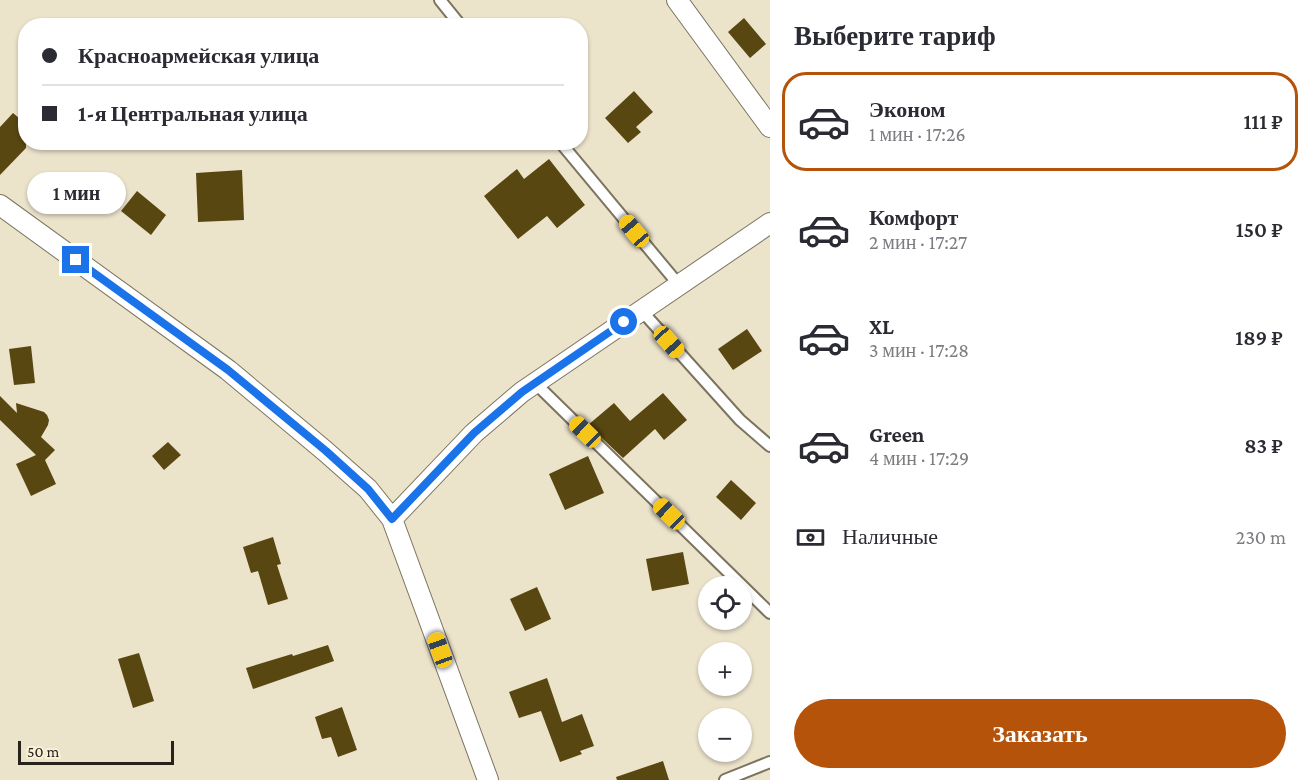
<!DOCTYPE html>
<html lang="ru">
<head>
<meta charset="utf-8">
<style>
  body { margin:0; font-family:"Crimson Pro",serif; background:#f2f2f3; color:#2b2b33; height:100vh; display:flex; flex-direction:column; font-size:22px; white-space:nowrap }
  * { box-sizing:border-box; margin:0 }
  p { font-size:20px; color:#7c7c81 }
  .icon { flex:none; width:33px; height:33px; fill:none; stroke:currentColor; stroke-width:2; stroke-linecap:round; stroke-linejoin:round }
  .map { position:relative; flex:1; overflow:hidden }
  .details { display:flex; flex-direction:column; background:#fff; width:540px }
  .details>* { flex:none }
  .guide { position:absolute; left:18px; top:18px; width:570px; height:132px; border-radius:24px; box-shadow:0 2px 4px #0004; display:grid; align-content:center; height:132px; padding:0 24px; background:#fff }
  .controls { position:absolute; left:698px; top:576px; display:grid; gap:12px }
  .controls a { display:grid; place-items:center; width:54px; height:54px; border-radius:50%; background:#fff; box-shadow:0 2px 4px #0004; font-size:30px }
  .scale { position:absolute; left:18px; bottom:15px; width:156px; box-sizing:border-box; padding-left:6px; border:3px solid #26231a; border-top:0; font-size:16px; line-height:21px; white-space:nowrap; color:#26231a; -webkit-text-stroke:4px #faf0d8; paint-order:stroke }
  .end { position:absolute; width:27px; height:27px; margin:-14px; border:8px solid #1a73e8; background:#fff; box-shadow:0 0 0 3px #fff }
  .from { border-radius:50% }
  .bubble { position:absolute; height:42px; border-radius:21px; background:#fff; box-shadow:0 2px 4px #0004; font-size:20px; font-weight:600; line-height:42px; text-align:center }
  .car { position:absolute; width:18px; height:36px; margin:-18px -9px; border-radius:8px; box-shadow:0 0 4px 2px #0007; background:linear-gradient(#f5c518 24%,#345 0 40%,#f5c518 0 76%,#345 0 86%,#f5c518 0) }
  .guide b { display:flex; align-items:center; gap:21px; height:57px; font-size:22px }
  .guide b+b { border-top:2px solid #e1e1e2 }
  .guide i { width:15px; height:15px; background:#2b2b33 }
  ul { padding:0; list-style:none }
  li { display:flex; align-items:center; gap:18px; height:99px; margin:0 12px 9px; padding:0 12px; border:3px solid transparent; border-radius:24px }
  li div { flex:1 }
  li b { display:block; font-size:22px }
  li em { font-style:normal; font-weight:600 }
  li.on { border-color:#b45309 }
  li>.icon { width:54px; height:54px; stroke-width:1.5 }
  h2 { padding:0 24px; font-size:27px; line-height:72px }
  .pay { display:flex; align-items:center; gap:15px; height:66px; padding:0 24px; font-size:22px }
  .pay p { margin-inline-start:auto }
  .action { display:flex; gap:12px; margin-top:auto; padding:12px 24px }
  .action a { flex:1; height:69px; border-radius:36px; background:#b45309; color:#fff; font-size:24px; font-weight:600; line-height:69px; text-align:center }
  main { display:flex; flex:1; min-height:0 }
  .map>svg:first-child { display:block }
  .building { fill:#594711 }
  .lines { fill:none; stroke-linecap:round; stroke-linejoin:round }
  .lane-casing { stroke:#7c745f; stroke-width:14 }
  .street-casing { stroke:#7c745f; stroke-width:22 }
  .lane { stroke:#fff; stroke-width:10 }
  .street { stroke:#fff; stroke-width:20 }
  .route { stroke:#1a73e8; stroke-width:8 }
</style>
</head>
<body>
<main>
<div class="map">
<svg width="770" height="780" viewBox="0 0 770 780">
  <rect width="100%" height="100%" fill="#ece3cb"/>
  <path class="building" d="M 744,18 L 766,44 L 750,58 L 728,32 Z
    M 634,91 L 653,112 L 636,127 L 641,132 L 628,143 L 605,118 Z
    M 13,113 L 26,124 L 26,148 L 0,175 L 0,127 Z
    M 549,159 L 585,205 L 557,228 L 547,216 L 518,239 L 484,196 L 517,169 L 524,179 Z
    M 242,170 L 244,220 L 198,222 L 196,173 Z
    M 137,191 L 166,215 L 151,235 L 121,211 Z
    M 747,329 L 762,351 L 733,370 L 718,349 Z
    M 31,346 L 35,383 L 14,385 L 9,349 Z
    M 663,393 L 687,420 L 664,440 L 655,429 L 623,458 L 588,425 L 614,403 L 630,421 Z
    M 0,396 L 17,413 L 16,403 L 44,412 L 47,415 L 49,420 L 48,425 L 41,437 L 55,450 L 45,460 L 56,484 L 31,496 L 16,464 L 36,455 L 0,420 Z
    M 168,442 L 181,455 L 164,470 L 152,456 Z
    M 588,456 L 604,493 L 565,510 L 549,474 Z
    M 731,480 L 756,503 L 741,520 L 716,497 Z
    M 273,537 L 281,564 L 277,565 L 288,599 L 268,605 L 258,571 L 251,573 L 243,547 Z
    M 683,552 L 689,584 L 652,591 L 646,559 Z
    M 537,587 L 551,619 L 525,631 L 510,599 Z
    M 328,645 L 334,661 L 253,689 L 246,668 L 292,654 L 293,656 Z
    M 139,653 L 154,701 L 133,708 L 118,659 Z
    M 547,678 L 562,722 L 582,714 L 594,746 L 580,751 L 582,754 L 560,762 L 541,711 L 519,718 L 509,692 Z
    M 342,707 L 357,750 L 338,757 L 331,737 L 322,739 L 315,717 Z
    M 663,761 L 669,780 L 617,780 L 616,777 Z"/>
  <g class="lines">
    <g class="lane-casing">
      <path id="lane" d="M 440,0 L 461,26
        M 560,142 L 679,285
        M 641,310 L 740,420 L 770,446
        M 535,383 L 770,613
        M 725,780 L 770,762"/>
    </g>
    <g class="street-casing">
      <path id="street" d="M 677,0 L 770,127
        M 0,205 L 228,370 L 325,451 L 368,489 L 392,519 L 488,780
        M 392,519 L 474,433 L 522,392 L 770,223"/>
    </g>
    <use href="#lane" class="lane"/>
    <use href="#street" class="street"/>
  </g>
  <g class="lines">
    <path class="route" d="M 76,260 L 228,370 L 326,451 L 368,489 L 392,519 L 474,433 L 522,392 L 624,322"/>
  </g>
</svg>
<div class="controls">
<a><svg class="icon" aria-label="locate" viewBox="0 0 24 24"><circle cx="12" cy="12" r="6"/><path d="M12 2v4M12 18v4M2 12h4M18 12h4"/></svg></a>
<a>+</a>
<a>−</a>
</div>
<div class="scale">50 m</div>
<i class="end from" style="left:624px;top:322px"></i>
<i class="end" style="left:76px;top:260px"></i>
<div class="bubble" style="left:27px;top:172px;width:99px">1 мин</div>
<i class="car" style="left:634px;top:231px;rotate:320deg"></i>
<i class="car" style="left:669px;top:342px;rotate:138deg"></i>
<i class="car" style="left:585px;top:432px;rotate:314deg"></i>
<i class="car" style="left:669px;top:514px;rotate:314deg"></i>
<i class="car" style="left:440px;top:650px;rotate:340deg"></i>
<div class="guide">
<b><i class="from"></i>Красноармейская улица</b>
<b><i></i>1-я Центральная улица</b>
</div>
</div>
<section class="details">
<h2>Выберите тариф</h2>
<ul>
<li class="on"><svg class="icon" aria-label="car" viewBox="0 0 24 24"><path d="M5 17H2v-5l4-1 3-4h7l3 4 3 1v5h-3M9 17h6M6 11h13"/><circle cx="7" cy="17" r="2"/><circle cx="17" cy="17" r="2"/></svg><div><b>Эконом</b><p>1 мин · 17:26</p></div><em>111 ₽</em></li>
<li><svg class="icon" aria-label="car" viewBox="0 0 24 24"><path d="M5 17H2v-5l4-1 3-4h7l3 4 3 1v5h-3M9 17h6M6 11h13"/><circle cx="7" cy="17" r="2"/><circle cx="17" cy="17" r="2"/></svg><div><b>Комфорт</b><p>2 мин · 17:27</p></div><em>150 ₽</em></li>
<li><svg class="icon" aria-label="car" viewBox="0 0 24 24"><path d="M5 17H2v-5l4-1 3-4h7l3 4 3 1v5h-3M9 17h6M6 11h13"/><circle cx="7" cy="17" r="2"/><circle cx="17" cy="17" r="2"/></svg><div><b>XL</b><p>3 мин · 17:28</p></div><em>189 ₽</em></li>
<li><svg class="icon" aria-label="car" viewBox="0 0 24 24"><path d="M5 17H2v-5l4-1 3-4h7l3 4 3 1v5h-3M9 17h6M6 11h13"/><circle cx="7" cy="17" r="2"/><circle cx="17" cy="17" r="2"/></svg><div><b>Green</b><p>4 мин · 17:29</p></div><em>83 ₽</em></li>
</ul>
<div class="pay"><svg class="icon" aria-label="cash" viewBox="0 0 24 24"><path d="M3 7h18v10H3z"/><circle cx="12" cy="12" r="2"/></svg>Наличные<p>230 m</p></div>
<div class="action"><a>Заказать</a></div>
</section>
</main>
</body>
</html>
